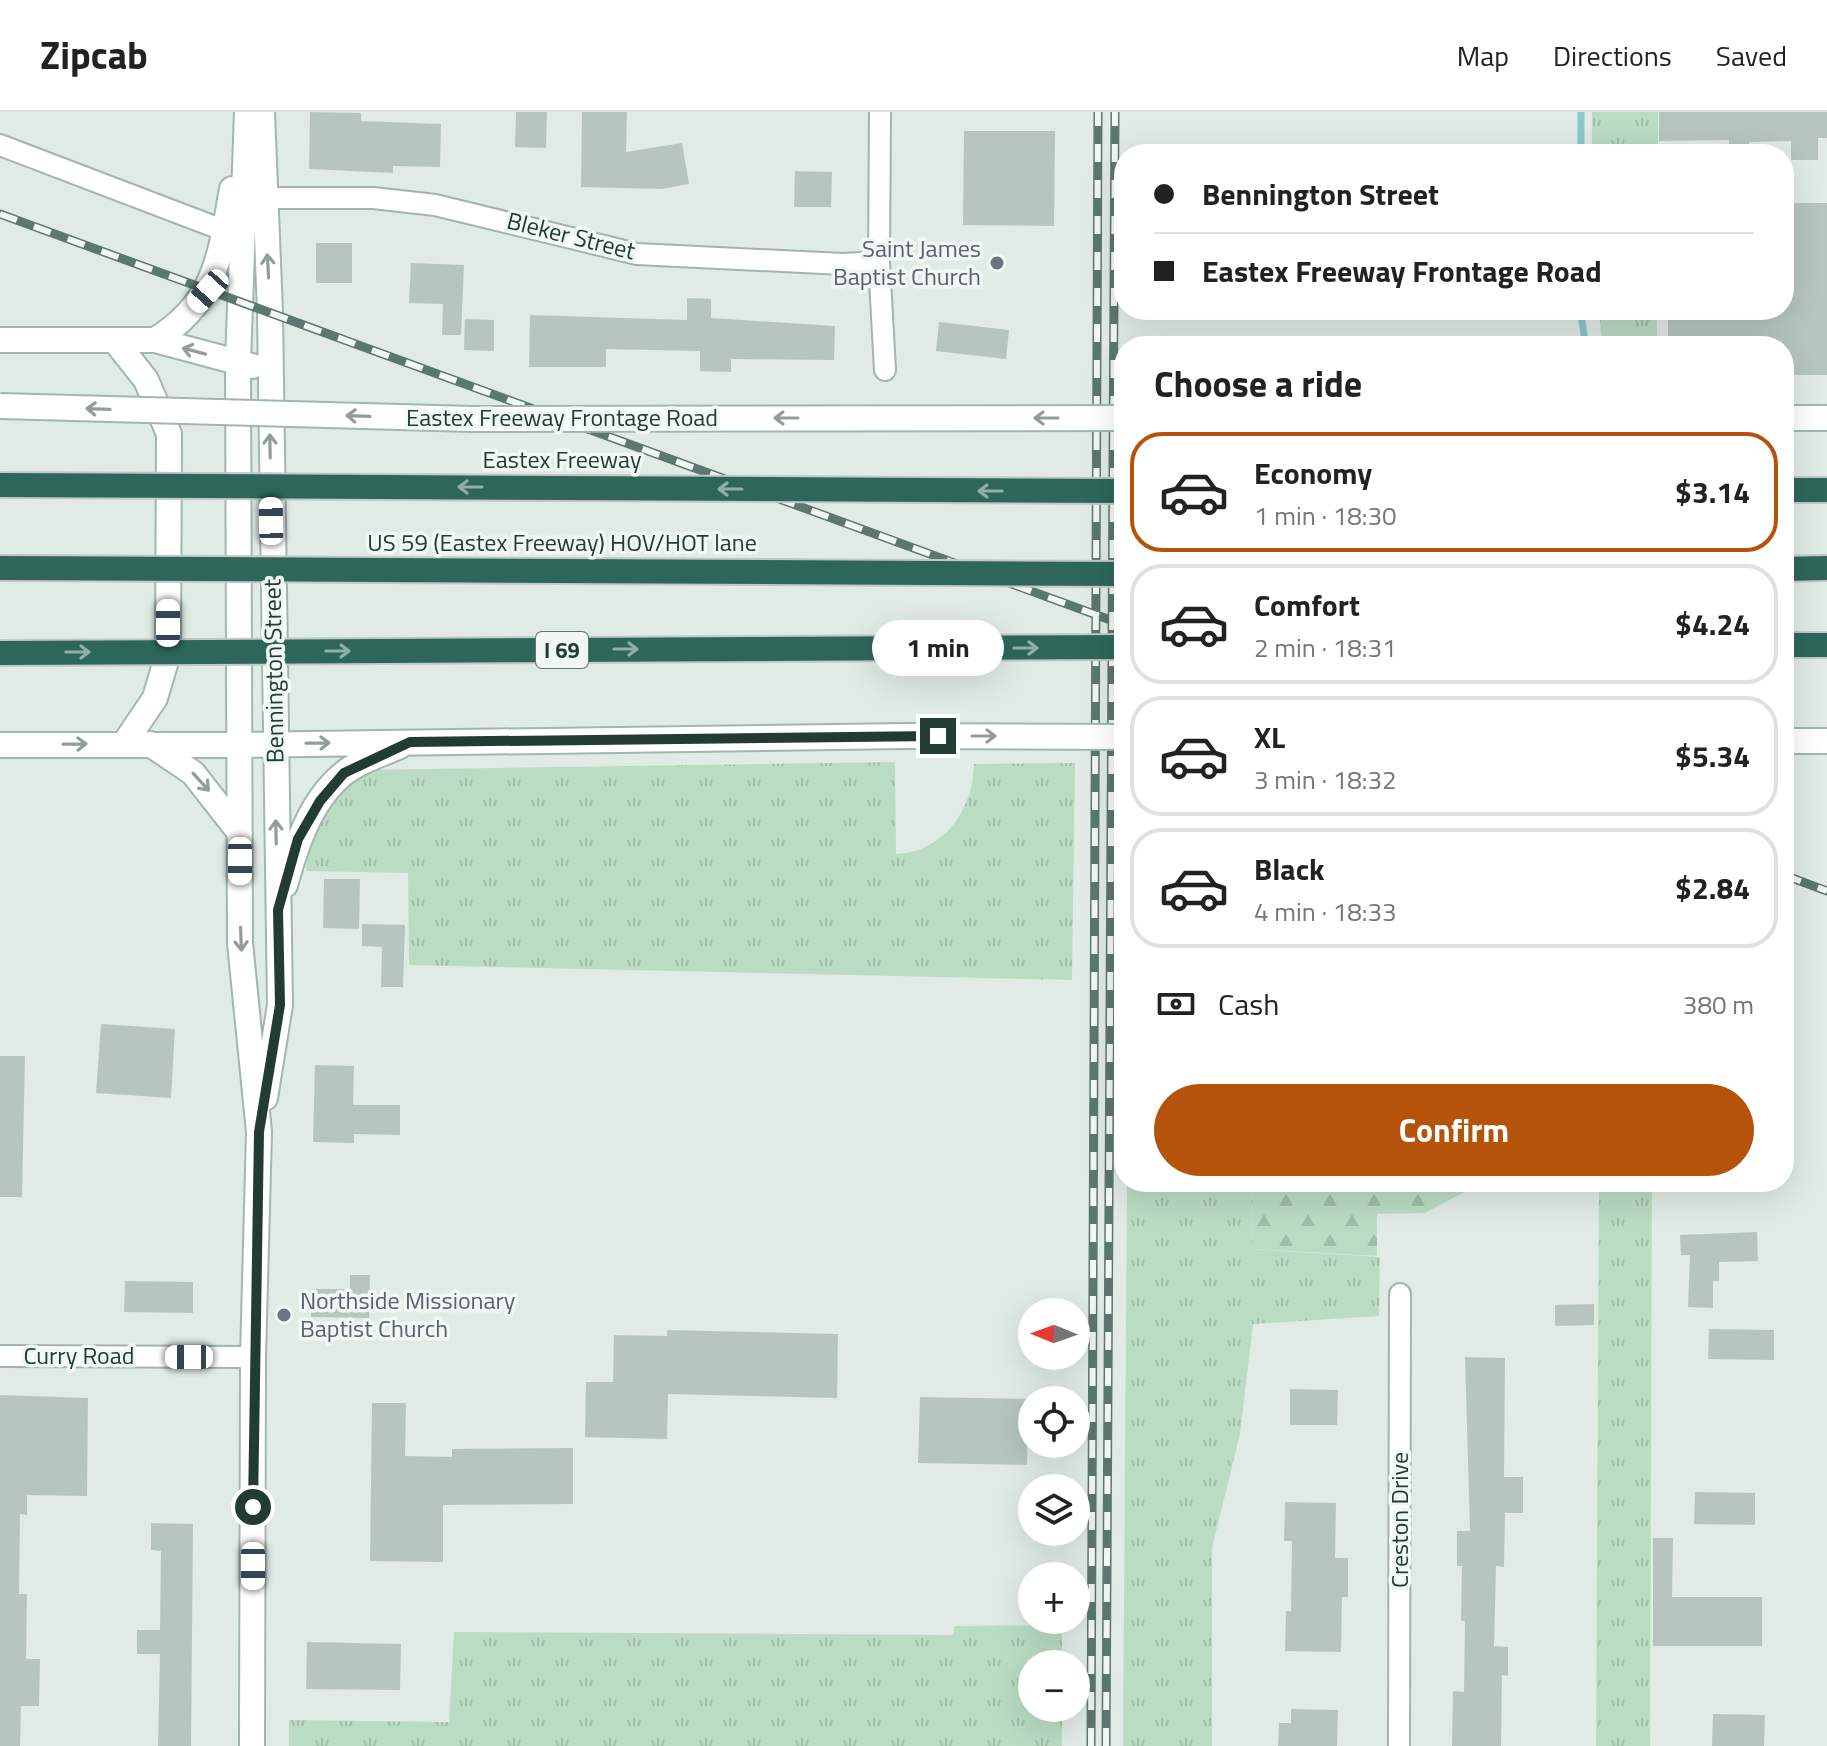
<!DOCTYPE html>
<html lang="en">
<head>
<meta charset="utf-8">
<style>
  body { margin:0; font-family:"Titillium Web",sans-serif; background:#f6f6f6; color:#222; height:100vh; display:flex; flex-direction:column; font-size:30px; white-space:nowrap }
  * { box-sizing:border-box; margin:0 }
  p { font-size:26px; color:#767676 }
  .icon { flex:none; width:44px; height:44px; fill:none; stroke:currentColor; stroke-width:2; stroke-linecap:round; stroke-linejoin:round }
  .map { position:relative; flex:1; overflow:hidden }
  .drawer { position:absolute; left:1114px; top:224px; width:680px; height:856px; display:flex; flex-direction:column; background:#fff; border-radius:32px; box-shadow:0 8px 32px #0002 }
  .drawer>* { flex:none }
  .top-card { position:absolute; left:1114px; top:32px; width:680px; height:176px; border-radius:32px; box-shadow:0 8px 32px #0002; display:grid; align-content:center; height:176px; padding:0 40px; background:#fff }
  .needle { width:52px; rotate:271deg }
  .tools { position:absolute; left:1018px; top:1186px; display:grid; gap:16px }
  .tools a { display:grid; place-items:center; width:72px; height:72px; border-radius:50%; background:#fff; box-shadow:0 8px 32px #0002; font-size:40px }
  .end { position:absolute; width:36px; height:36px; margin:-18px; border:10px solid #223c34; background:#fff; box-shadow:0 0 0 4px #fff }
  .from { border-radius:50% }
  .bubble { position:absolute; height:56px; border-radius:28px; background:#fff; box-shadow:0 8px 32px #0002; font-size:26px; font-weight:700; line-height:56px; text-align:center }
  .car { position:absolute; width:24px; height:48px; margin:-24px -12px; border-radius:10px; box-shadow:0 0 6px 2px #0007; background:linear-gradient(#fff 24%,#345 0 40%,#fff 0 76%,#345 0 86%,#fff 0) }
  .top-card b { display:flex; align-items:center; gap:28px; height:76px; font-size:30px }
  .top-card b+b { border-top:2px solid #e0e0e0 }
  .top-card i { width:20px; height:20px; background:#222 }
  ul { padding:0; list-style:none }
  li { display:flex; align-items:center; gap:24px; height:120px; margin:0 16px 12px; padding:0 24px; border:4px solid #e0e0e0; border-radius:32px }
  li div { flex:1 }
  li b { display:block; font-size:30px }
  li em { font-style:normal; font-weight:700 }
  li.on { border-color:#b45309 }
  li>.icon { width:72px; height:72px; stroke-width:1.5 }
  h2 { padding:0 40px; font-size:36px; line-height:96px }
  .pay { display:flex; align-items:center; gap:20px; height:88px; padding:0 40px; font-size:30px }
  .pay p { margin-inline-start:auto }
  .action { display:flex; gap:16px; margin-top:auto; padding:16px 40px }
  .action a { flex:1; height:92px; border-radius:48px; background:#b45309; color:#fff; font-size:32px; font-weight:700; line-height:92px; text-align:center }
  header { display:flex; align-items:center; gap:48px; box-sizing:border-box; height:112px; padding:0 40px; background:#fff; border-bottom:2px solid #e0e0e0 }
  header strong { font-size:38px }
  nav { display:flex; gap:44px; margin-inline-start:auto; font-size:28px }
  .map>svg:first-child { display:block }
  .grass { fill:url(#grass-tufts) }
  .forest { fill:url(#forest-firs) }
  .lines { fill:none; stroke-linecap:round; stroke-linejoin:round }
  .stream { stroke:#8ac6cf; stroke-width:7 }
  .building { fill:#b6c6bf }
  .street-casing { stroke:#a4b3ad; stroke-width:24 }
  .secondary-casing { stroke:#a0b7ae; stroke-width:28 }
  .highway-casing { stroke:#c1c8c6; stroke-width:28 }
  .street { stroke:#fff; stroke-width:20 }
  .secondary { stroke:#fff; stroke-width:24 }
  .highway { stroke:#2e675a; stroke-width:24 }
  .rail-casing { stroke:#5c776f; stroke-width:9 }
  .rail { stroke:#f1f8f4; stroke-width:6; stroke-dasharray:18; stroke-linecap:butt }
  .secondary-bridge-casing { stroke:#a0b7ae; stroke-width:28; stroke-linecap:butt }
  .highway-bridge-casing { stroke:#c1c8c6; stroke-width:28; stroke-linecap:butt }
  .secondary-bridge { stroke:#fff; stroke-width:24 }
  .highway-bridge { stroke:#2e675a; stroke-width:24 }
  .oneway { stroke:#909e9a }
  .oneway2 { stroke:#90b0a7 }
  .route { stroke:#223c34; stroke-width:10 }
  .worship-dot { fill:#6b7280; stroke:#f1f8f4; stroke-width:3 }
  .labels { text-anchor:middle; stroke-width:7; stroke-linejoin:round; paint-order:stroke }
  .shield { fill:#f1f8f4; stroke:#60746e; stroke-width:2 }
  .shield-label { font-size:22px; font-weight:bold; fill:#223c34 }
  .street-label { font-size:24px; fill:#223c34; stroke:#f1f8f4 }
  .worship-label { font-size:24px; fill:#5b616d; stroke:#f1f8f4; text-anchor:end }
</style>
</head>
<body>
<header>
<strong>Zipcab</strong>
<nav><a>Map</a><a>Directions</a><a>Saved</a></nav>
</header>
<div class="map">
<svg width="1827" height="1634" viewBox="0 0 1827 1634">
  <defs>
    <pattern id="grass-tufts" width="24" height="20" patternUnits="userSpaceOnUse" patternTransform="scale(2)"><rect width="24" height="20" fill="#badcc3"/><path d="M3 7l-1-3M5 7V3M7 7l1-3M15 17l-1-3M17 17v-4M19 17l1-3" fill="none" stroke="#a0bea8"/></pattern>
    <pattern id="forest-firs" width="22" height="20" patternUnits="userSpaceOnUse" patternTransform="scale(2)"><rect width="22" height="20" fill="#badcc3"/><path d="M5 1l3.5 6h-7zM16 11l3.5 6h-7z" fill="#a0bea8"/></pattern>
  </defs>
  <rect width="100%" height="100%" fill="#e1ebe6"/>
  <path class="grass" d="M 1592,0 L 1658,0 L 1658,42 L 1592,42 Z
    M 1599,198 L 1657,198 L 1657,234 L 1602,234 Z
    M 895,650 L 896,742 C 944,740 973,698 974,652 L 1075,651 L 1072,868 L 409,853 L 408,761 L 306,759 C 308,715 334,686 365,658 Z
    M 1127,1070 L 1253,1070 L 1252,1137 L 1380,1145 L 1379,1204 L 1253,1212 L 1240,1322 L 1212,1436 L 1212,1634 L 1123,1634 Z
    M 1599,1070 L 1652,1070 L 1650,1634 L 1596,1634 Z
    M 1062,1513 L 1062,1552 L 1032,1552 L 1032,1596 L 1062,1596 L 1062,1634 L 289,1634 L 289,1608 L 449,1610 L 454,1520 L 953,1523 L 955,1514 Z"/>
  <path class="forest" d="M 1253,1070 L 1483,1070 L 1425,1101 L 1377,1102 L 1377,1144 L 1252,1137 Z"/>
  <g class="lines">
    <path class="stream" d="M 1581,42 L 1581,0
      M 1580,198 L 1586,234"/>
  </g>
  <path class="building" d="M 310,0 L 361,1 L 361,9 L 441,12 L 440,55 L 393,54 L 393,61 L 309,57 Z
    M 516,0 L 547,0 L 546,36 L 515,35 Z
    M 582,0 L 627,0 L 626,40 L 682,31 L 689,72 L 662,77 L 581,75 Z
    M 1659,0 L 1827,0 L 1827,26 L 1818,26 L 1818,48 L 1791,48 L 1791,29 L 1749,30 L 1749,39 L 1729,39 L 1729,28 L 1659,29 Z
    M 964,19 L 1055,19 L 1054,114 L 963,113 Z
    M 795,59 L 832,60 L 831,95 L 794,95 Z
    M 1784,91 L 1827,91 L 1827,263 L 1784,263 L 1784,234 L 1668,234 L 1668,198 L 1784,198 Z
    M 316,131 L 352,131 L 352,171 L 316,171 Z
    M 411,151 L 464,153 L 461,223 L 442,223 L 443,192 L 409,191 Z
    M 687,186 L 711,187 L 711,206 L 835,214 L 834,248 L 731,247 L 731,260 L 700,259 L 700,239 L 606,237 L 606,255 L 529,255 L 530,203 L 687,208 Z
    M 465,207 L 494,208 L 494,239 L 464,238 Z
    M 939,210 L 1009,218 L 1006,247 L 936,239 Z
    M 324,767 L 360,767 L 359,817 L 323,816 Z
    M 362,812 L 405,813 L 403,875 L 381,875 L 382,835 L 362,834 Z
    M 101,912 L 175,917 L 171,986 L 96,981 Z
    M 0,944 L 25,944 L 22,1085 L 0,1085 Z
    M 315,953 L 354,954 L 353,993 L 400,993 L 400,1023 L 354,1022 L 354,1031 L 313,1030 Z
    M 1757,1120 L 1758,1149 L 1719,1150 L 1719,1169 L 1713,1169 L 1713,1196 L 1688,1195 L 1690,1143 L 1681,1143 L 1680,1123 Z
    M 350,1163 L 370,1163 L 369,1206 L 311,1205 L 311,1177 L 350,1177 Z
    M 125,1169 L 193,1170 L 193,1201 L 124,1200 Z
    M 1594,1192 L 1594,1213 L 1555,1214 L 1555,1193 Z
    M 1709,1217 L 1774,1218 L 1774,1248 L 1708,1247 Z
    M 667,1218 L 838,1222 L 837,1286 L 668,1282 L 667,1327 L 585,1325 L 586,1270 L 613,1270 L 614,1223 L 667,1224 Z
    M 1465,1245 L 1505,1246 L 1504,1365 L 1523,1365 L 1523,1401 L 1505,1401 L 1504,1455 L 1496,1454 L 1494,1534 L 1508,1535 L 1508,1564 L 1502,1563 L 1501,1634 L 1452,1634 L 1453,1579 L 1464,1580 L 1465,1509 L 1461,1509 L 1462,1454 L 1457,1454 L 1457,1419 L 1470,1419 Z
    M 1290,1277 L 1338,1278 L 1337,1313 L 1290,1313 Z
    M 0,1283 L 88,1286 L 87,1384 L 27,1383 L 27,1403 L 20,1402 L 19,1482 L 27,1482 L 26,1547 L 40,1547 L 39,1594 L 21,1594 L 20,1634 L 0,1634 Z
    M 920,1285 L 1028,1287 L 1027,1353 L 918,1351 Z
    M 372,1291 L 406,1291 L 405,1344 L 452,1345 L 452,1337 L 573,1336 L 573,1392 L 443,1393 L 443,1450 L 370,1449 Z
    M 1695,1380 L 1755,1381 L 1755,1413 L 1694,1412 Z
    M 1285,1390 L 1336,1391 L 1335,1446 L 1348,1446 L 1348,1485 L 1342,1485 L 1341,1540 L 1285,1539 L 1286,1499 L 1291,1499 L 1292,1429 L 1284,1429 Z
    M 151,1411 L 193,1412 L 191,1634 L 158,1634 L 160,1542 L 137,1542 L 137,1518 L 160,1518 L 161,1439 L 151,1438 Z
    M 1653,1426 L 1673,1426 L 1672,1485 L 1762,1485 L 1762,1534 L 1653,1534 Z
    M 307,1530 L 401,1532 L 400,1578 L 306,1577 Z
    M 1291,1597 L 1338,1598 L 1337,1634 L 1278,1634 L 1279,1611 L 1291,1611 Z
    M 1713,1602 L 1765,1603 L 1764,1634 L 1712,1634 Z"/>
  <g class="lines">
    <g class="street-casing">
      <path id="street" d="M 880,0 L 879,150 L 885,258
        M 0,33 L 236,123
        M 265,86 L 373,86 L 435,93 L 637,142 L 843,152 L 879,150
        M 0,1244 L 253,1245
        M 1399,1634 L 1400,1182"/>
    </g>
    <g class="secondary-casing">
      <path id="secondary" d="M 247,0 L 238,250 L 240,831 L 259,1020 L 253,1245 L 252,1634
        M 262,0 L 270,200 L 280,893 L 265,986
        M 0,228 L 155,228 L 252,254
        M 155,228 C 217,190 220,143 232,77
        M 116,230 L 146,268 L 169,322 L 168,542 L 155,586 L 124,632
        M 1784,306 L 1827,306
        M 1784,629 L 1827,629
        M 150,632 L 193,661 L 240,721
        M 0,633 L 241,633 L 906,624
        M 285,773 C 296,734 310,689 343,662 C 358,649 383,642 400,634"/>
    </g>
    <g class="highway-casing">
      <path id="highway" d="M 1784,378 L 1827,378
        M 1784,457 L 1827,456
        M 1784,533 L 1827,533"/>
    </g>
    <use href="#street" class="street"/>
    <use href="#secondary" class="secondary"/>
    <use href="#highway" class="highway"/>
    <g class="rail-casing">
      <path id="rail" d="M 0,102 L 1124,513
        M 1784,763 L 1827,779
        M 1091,1634 L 1098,0
        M 1106,1634 L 1115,0"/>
    </g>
    <use href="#rail" class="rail"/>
    <g class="secondary-bridge-casing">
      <path id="secondary-bridge" d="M 0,294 L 472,307 L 1124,306
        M 906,624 L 1124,625"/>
    </g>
    <g class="highway-bridge-casing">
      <path id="highway-bridge" d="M 0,373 L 1124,379
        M 0,456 L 1124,462
        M 0,541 L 1124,535"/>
    </g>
    <use href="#secondary-bridge" class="secondary-bridge"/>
    <use href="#highway-bridge" class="highway-bridge"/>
  </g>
  <defs><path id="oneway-shaft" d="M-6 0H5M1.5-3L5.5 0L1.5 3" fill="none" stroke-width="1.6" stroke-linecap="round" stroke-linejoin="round" transform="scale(2)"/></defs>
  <g class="oneway">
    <use href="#oneway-shaft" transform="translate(268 154) rotate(-93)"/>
    <use href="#oneway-shaft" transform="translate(194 239) rotate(-165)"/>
    <use href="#oneway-shaft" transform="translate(98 297) rotate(-178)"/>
    <use href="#oneway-shaft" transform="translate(358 304) rotate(-178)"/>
    <use href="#oneway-shaft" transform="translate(786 306) rotate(180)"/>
    <use href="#oneway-shaft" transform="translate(1046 306) rotate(-180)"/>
    <use href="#oneway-shaft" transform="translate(270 334) rotate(-91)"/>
    <use href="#oneway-shaft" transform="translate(984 624)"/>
    <use href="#oneway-shaft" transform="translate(318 631) rotate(-1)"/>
    <use href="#oneway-shaft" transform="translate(75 632) rotate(-1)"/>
    <use href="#oneway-shaft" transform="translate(201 670) rotate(48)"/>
    <use href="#oneway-shaft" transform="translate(276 720) rotate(-91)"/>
    <use href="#oneway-shaft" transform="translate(241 827) rotate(88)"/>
  </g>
  <g class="oneway2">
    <use href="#oneway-shaft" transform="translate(470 375) rotate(-180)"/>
    <use href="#oneway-shaft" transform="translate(730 377) rotate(-180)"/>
    <use href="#oneway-shaft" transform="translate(990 379) rotate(180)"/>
    <use href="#oneway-shaft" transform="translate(1026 536)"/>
    <use href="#oneway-shaft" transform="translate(626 537)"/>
    <use href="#oneway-shaft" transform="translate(338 539)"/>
    <use href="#oneway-shaft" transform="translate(78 540)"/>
  </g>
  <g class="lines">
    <path class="route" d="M 253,1395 L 259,1020 L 280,893 L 278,798 L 298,727 L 320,689 L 344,661 L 410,630 L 938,624"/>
  </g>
  <g class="worship-dot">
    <circle cx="997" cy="151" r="8"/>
    <circle cx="284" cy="1203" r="8"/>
  </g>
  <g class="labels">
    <rect class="shield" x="536" y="520" width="52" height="36" rx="6"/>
    <g class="shield-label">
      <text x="562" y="546">I 69</text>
    </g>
    <g class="street-label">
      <text transform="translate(571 124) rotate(14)" y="8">Bleker Street</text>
      <text x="562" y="314">Eastex Freeway Frontage Road</text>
      <text x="562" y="356">Eastex Freeway</text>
      <text x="562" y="439">US 59 (Eastex Freeway) HOV/HOT lane</text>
      <text transform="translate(274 559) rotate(-91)" y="8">Bennington Street</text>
      <text x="79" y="1252">Curry Road</text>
      <text transform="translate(1400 1408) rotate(-90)" y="8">Creston Drive</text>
    </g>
    <g class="worship-label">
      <text x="981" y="145">Saint James<tspan x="981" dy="28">Baptist Church</tspan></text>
      <text x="300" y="1197" text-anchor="start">Northside Missionary<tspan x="300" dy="28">Baptist Church</tspan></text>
    </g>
  </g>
</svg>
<div class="tools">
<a><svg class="needle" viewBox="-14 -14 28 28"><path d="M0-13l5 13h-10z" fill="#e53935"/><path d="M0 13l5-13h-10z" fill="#767676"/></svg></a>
<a><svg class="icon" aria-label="locate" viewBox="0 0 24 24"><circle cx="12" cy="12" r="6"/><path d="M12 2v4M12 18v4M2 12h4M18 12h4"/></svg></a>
<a><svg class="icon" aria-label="layers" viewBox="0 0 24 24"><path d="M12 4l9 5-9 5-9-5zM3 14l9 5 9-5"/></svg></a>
<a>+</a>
<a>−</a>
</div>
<i class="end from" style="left:253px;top:1395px"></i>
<i class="end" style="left:938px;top:624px"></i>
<div class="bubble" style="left:872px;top:508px;width:132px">1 min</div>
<i class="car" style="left:208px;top:179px;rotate:222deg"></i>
<i class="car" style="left:271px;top:409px;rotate:359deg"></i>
<i class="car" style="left:168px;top:511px;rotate:0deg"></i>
<i class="car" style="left:240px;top:749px;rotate:180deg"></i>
<i class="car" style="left:189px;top:1245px;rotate:270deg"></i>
<i class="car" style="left:253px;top:1454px;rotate:180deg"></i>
<div class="top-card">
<b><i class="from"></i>Bennington Street</b>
<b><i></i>Eastex Freeway Frontage Road</b>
</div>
<section class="drawer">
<h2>Choose a ride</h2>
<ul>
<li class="on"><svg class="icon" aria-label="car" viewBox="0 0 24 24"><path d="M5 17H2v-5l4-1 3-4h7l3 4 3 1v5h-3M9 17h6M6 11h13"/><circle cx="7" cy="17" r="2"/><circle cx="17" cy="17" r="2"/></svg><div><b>Economy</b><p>1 min · 18:30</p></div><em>$3.14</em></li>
<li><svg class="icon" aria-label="car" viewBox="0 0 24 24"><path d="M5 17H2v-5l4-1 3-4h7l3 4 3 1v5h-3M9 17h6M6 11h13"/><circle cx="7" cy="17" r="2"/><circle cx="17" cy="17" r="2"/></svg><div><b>Comfort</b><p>2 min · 18:31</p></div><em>$4.24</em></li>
<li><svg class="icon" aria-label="car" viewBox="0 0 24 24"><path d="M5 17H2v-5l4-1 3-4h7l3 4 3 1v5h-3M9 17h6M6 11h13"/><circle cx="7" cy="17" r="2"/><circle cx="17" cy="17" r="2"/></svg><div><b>XL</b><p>3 min · 18:32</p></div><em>$5.34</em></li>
<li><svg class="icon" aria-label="car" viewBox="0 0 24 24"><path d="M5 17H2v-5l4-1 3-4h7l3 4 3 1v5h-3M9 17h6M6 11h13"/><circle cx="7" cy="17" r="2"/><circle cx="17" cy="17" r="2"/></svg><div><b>Black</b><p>4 min · 18:33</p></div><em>$2.84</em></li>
</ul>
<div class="pay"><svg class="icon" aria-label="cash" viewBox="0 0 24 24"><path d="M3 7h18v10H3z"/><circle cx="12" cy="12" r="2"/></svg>Cash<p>380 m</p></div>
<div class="action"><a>Confirm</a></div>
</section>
</div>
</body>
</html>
